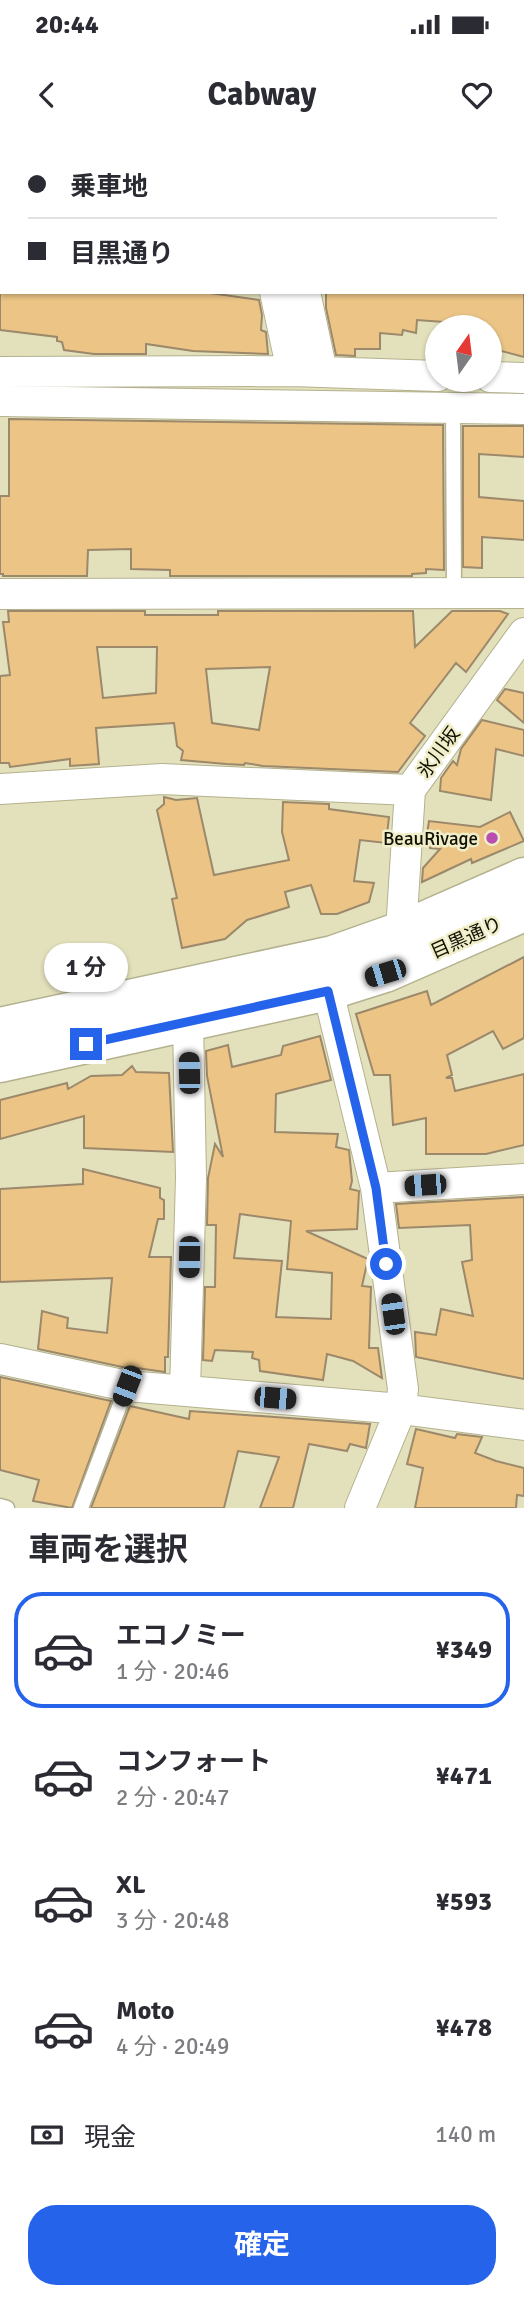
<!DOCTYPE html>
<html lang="ja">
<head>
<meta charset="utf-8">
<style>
  body { margin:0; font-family:Signika,"Noto Sans JP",sans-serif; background:#f7f7f7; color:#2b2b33; height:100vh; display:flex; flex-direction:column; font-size:26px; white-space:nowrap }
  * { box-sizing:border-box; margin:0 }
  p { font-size:23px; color:#7c7c81 }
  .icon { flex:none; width:38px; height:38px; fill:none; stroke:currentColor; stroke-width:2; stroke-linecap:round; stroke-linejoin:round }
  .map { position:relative; height:1368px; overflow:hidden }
  .sheet { display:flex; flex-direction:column; background:#fff; flex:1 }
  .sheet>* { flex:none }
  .banner { position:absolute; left:0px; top:0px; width:525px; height:154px; box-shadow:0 2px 5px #0004; display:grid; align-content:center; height:154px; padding:0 28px; background:#fff }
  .needle { width:46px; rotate:14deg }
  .tools { position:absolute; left:425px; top:175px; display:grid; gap:14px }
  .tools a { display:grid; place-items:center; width:77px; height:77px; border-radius:50%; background:#fff; box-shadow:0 2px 5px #0004; font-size:35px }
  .end { position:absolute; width:32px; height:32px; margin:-16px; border:9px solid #2563eb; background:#fff; box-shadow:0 0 0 4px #fff }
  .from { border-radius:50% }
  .bubble { position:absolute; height:49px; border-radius:24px; background:#fff; box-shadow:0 2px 5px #0004; font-size:23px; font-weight:700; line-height:49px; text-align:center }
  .car { position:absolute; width:21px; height:42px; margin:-21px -10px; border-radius:9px; box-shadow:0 0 5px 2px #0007; background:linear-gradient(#222 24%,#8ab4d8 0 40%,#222 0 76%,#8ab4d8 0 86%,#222 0) }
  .banner b { display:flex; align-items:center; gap:24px; height:66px; font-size:26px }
  .banner b+b { border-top:2px solid #e1e1e2 }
  .banner i { width:18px; height:18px; background:#2b2b33 }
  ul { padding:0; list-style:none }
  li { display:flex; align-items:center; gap:21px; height:116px; margin:0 14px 10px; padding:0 14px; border:4px solid transparent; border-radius:28px }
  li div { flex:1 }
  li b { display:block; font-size:26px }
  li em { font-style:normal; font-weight:700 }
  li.current { border-color:#2563eb }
  li>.icon { width:63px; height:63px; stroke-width:1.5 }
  h2 { padding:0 28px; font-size:32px; line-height:84px }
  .pay { display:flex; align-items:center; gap:18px; height:77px; padding:0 28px; font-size:26px }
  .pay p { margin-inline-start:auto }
  .cta { display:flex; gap:14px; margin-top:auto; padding:14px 28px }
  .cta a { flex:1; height:80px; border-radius:28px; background:#2563eb; color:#fff; font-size:28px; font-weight:700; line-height:80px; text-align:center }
  .status { display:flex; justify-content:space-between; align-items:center; height:49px; padding:0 35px; background:#fff; direction:ltr }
  .status svg { height:19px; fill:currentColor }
  header { display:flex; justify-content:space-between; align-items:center; height:91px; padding:0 28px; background:#fff; font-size:32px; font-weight:700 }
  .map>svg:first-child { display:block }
  .building { fill:#ebc486; stroke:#9c886a; stroke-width:2; fill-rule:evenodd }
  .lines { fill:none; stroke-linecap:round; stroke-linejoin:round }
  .lane-casing { stroke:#b4b18e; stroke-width:17 }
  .street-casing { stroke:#b4b18e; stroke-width:32 }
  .primary-casing { stroke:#b4b18e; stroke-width:41 }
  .lane { stroke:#fff; stroke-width:14 }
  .street { stroke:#fff; stroke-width:30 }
  .primary { stroke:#fff; stroke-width:38 }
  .route { stroke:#2563eb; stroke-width:9 }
  .poi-dot { fill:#b74eb0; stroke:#f0eec9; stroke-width:2.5 }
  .labels { text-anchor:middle; stroke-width:5; stroke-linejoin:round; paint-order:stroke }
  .street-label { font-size:19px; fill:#100f03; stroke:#f0eec9 }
  .poi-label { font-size:19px; fill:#100f03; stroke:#f0eec9; text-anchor:end }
</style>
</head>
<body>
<div class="status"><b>20:44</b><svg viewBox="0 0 49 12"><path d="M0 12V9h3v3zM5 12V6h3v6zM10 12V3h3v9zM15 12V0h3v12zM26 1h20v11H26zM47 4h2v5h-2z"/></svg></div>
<header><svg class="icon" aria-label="back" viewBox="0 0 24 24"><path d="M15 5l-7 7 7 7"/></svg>Cabway<svg class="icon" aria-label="heart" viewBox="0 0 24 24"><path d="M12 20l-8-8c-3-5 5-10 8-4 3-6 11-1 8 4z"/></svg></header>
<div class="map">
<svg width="524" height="1368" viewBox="0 0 524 1368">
  <rect width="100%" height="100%" fill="#e3e1bc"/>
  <path class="building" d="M 0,152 L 203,152 L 259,160 L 262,175 L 261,190 L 266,192 L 268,214 L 193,211 L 146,204 L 146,214 L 94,214 L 64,210 L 62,202 L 57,201 L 57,197 L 0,190 Z
    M 326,152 L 524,152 L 524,217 L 490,208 L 490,187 L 472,187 L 472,184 L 417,180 L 416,193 L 403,190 L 402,195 L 380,193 L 380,209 L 355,209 L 355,216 L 336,215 L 326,168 Z
    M 9,279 L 443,285 L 444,430 L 426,429 L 426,433 L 412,434 L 412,436 L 170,436 L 170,430 L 131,429 L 131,409 L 88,410 L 87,436 L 3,436 L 3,434 L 0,434 L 0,356 L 9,356 Z
    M 463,286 L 524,286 L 524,317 L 479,314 L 479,357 L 524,361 L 524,400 L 482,397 L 482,428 L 463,427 Z
    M 8,471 L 145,471 L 145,475 L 218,475 L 218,471 L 413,471 L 415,507 L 452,471 L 500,471 L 508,474 L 466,532 L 456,523 L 410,583 L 425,596 L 398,632 L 263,626 L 245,623 L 244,625 L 226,624 L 181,620 L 183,611 L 177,606 L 174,583 L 96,588 L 99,624 L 70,626 L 70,619 L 10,627 L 9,623 L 0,623 L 0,536 L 10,535 L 3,482 L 9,482 ZM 97,507 L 157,507 L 156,553 L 103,558 ZM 270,527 L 259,590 L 212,583 L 206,529 Z
    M 505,549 L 524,553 L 524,583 L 497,560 Z
    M 482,580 L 524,590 L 524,616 L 496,609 L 491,660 L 440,651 L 441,638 L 453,621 L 457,625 L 461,609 Z
    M 164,657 L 176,660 L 197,658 L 214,735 L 289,720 L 282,692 L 283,662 L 329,664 L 329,669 L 389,677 L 386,703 L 360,700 L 354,741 L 374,743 L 369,762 L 337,774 L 321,774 L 311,745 L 285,752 L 289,767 L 247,780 L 225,799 L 182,808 L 172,759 L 177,758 L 157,670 L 164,664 Z
    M 510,672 L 524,701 L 472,723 L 471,719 L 422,742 L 423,728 L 440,709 L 430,708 L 427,694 L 429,681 L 480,687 Z
    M 524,817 L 524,898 L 503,909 L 493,891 L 447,915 L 452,935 L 446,938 L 452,938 L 455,951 L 524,934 L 524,1005 L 486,1014 L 426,1014 L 426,978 L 393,985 L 390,935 L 374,935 L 356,874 L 427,851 L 431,865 Z
    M 320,896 L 331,940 L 276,954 L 275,992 L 338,994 L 336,1007 L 349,1010 L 352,1041 L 350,1049 L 359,1051 L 357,1089 L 306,1091 L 368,1119 L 362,1146 L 371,1147 L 369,1208 L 378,1208 L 382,1238 L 353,1221 L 327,1214 L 323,1240 L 260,1231 L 259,1220 L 252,1218 L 253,1212 L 215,1210 L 212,1221 L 203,1220 L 205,1147 L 215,1147 L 216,1085 L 207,1085 L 208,1038 L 215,1004 L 223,1017 L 207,936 L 206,911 L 228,905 L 232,927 L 281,915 L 283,906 ZM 240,1074 L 291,1081 L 287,1129 L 332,1133 L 331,1179 L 276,1177 L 282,1121 L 234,1118 Z
    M 132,926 L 136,932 L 169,933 L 173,1012 L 84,1008 L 84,976 L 0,999 L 0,960 L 67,943 L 68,949 L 91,936 L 122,935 Z
    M 83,1029 L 160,1048 L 160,1058 L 164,1060 L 164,1079 L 158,1079 L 149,1117 L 171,1117 L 168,1217 L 165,1217 L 165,1232 L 130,1227 L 127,1228 L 38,1209 L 42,1171 L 68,1178 L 67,1188 L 107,1193 L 112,1138 L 0,1142 L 0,1049 L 83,1044 Z
    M 524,1057 L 524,1239 L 416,1217 L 415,1192 L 436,1195 L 441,1169 L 473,1176 L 462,1122 L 472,1120 L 470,1085 L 399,1088 L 396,1064 Z
    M 0,1237 L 111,1261 L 72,1368 L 33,1361 L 39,1340 L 0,1330 Z
    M 130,1266 L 189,1279 L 190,1271 L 370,1284 L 366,1308 L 350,1304 L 347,1311 L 309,1304 L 293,1368 L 260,1368 L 279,1317 L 238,1311 L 224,1368 L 91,1368 Z
    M 416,1289 L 455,1298 L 457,1294 L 482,1297 L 475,1313 L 496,1321 L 524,1328 L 524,1356 L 517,1355 L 516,1368 L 415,1368 L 423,1328 L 407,1324 Z"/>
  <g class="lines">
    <g class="lane-casing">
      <path id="lane" d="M 390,0 L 390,2
        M 127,2 L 127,0
        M 453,267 L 454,453
        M 0,1366 L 7,1368
        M 81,1368 L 127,1246"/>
    </g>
    <g class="street-casing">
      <path id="street" d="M 242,0 L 242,2
        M 273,0 L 274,2
        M 0,44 L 2,44
        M 523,58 L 524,59
        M 275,152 L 292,231
        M 305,152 L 322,232
        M 0,232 L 292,231 L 438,236
        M 490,237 L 524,238
        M 0,261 L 524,269
        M 0,454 L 524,453
        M 0,649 L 162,639 L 410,650
        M 401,791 L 410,650 L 524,493
        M 328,851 L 376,1048 L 403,1249 L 401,1269 L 360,1368
        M 376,1048 L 524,1039
        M 0,1219 L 127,1246 L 401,1269 L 524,1285
        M 185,1251 L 191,1037 L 188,882"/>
    </g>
    <g class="primary-casing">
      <path id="primary" d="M 0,887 L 333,815 L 401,791 L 524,737
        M 0,923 L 328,851 L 385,833 L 524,772"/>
    </g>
    <use href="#lane" class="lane"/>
    <use href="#street" class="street"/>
    <use href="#primary" class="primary"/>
  </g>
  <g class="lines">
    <path class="route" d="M 86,904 L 328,851 L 376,1048 L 386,1124"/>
  </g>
  <circle class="poi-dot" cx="492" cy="698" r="7"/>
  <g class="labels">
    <g class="street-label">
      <text transform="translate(438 612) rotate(-54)" y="7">氷川坂</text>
      <text transform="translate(466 797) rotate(-24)" y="7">目黒通り</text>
    </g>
    <g class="poi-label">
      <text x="478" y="705">BeauRivage</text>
    </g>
  </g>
</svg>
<div class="tools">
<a><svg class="needle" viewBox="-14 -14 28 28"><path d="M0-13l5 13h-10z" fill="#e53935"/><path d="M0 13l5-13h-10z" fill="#7c7c81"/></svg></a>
</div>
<i class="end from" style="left:386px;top:1124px"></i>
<i class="end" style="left:86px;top:904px"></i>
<div class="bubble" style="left:44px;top:803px;width:84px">1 分</div>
<i class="car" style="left:385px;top:833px;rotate:253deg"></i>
<i class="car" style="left:189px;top:933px;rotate:359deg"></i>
<i class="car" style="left:425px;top:1045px;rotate:266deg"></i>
<i class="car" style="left:189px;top:1117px;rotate:181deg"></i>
<i class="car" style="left:393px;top:1174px;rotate:352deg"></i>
<i class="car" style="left:127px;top:1246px;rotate:201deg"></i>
<i class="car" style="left:275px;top:1258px;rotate:95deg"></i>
<div class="banner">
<b><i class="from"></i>乗車地</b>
<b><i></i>目黒通り</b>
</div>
</div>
<section class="sheet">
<h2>車両を選択</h2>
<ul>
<li class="current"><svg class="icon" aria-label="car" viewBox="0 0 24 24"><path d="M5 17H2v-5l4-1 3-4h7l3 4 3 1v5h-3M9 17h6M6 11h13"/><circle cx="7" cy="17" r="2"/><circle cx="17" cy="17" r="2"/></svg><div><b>エコノミー</b><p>1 分 · 20:46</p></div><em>¥349</em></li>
<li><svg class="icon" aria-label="car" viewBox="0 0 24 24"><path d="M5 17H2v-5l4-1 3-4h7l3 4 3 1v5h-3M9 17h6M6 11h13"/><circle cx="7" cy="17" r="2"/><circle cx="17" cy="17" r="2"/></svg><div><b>コンフォート</b><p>2 分 · 20:47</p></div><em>¥471</em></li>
<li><svg class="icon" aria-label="car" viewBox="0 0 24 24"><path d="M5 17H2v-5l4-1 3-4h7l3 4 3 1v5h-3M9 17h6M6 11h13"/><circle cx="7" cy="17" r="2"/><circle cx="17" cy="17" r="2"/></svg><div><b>XL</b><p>3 分 · 20:48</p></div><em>¥593</em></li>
<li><svg class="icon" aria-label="car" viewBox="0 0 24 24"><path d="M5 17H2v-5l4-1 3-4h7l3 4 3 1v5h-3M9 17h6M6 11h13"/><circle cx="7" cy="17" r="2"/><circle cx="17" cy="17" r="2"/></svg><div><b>Moto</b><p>4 分 · 20:49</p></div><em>¥478</em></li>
</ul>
<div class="pay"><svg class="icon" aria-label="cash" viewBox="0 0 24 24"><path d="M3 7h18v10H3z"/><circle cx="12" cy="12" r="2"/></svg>現金<p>140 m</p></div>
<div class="cta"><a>確定</a></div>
</section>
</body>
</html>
